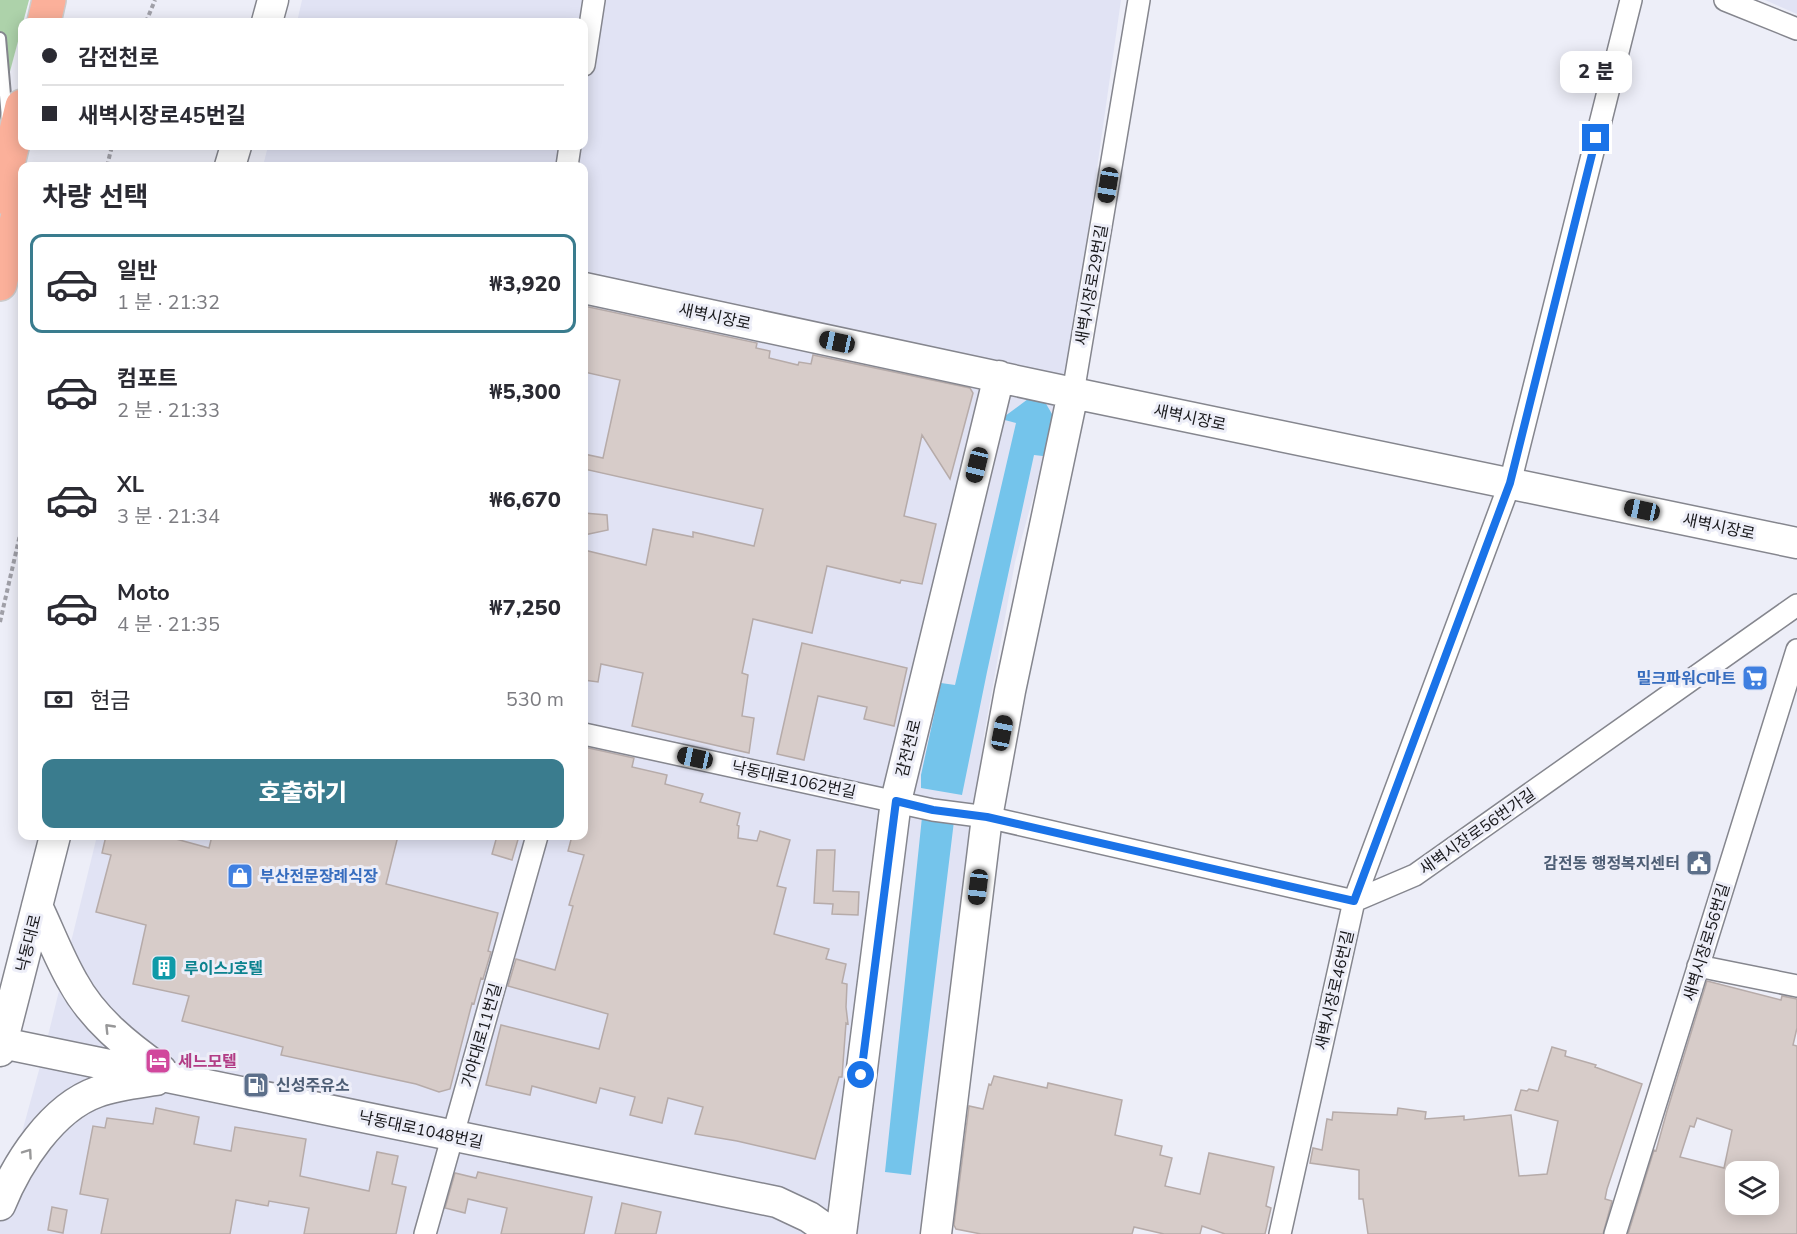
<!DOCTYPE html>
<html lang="ko">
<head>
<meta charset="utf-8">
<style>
  body { margin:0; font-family:"Nunito Sans","Noto Sans KR",sans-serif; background:#f7f7f7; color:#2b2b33; height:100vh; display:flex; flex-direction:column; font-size:22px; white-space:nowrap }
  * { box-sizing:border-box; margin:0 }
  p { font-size:20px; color:#7c7c81 }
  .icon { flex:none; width:33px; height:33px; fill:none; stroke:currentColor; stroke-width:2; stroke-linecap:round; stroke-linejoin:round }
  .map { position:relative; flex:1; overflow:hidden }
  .side { position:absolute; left:18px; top:162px; width:570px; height:678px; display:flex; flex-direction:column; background:#fff; border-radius:12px; box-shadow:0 3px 15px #0003 }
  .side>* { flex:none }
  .banner { position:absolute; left:18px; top:18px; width:570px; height:132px; border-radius:12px; box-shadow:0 3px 15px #0003; display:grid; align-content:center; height:132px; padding:0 24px; background:#fff }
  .buttons { position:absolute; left:1725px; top:1161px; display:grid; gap:12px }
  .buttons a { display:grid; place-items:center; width:54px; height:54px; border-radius:12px; background:#fff; box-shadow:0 3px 15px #0003; font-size:30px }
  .end { position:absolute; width:27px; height:27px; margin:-14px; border:8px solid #1a73e8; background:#fff; box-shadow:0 0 0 3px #fff }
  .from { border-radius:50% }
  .bubble { position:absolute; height:42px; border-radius:12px; background:#fff; box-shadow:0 3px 15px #0003; font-size:20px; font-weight:800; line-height:42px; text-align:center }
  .car { position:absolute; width:18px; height:36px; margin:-18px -9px; border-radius:8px; box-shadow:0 0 4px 2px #0007; background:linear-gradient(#222 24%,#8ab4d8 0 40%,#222 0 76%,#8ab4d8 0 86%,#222 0) }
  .banner b { display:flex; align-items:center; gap:21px; height:57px; font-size:22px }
  .banner b+b { border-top:2px solid #e1e1e2 }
  .banner i { width:15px; height:15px; background:#2b2b33 }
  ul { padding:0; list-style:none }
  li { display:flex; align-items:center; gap:18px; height:99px; margin:0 12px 9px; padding:0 12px; border:3px solid transparent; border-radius:12px }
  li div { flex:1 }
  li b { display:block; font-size:22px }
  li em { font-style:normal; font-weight:800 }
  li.on { border-color:#3a7c8e }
  li>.icon { width:54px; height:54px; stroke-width:1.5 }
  h2 { padding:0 24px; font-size:27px; line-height:72px }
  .pay { display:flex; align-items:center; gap:15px; height:66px; padding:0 24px; font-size:22px }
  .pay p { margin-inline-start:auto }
  .primary-button { display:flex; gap:12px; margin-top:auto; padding:12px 24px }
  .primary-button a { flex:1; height:69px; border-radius:12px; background:#3a7c8e; color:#fff; font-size:24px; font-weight:800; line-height:69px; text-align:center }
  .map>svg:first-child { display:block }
  .built { fill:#e1e3f4 }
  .green { fill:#add2aa }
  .water { fill:#74c4eb }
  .building { fill:#d7ccc9; stroke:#b6aba9; stroke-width:1.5; fill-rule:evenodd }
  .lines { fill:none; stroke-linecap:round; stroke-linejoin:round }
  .lane-casing { stroke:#85868e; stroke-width:14 }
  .street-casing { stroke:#85868e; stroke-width:24 }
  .secondary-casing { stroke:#85868e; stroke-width:33 }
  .highway-casing { stroke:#cccccd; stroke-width:36 }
  .path { stroke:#a0a0a8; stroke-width:4; stroke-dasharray:4.5 3; stroke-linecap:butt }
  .lane { stroke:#fff; stroke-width:10 }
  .street { stroke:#fff; stroke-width:21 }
  .secondary { stroke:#fff; stroke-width:30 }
  .highway { stroke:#fbb09a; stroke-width:33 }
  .oneway { stroke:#989899 }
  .route { stroke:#1a73e8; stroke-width:8 }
  .labels { text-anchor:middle; stroke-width:6; stroke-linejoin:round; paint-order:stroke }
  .street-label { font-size:16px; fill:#19191c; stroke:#edeef8 }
  .shop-label { font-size:16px; font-weight:bold; fill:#366cbe; stroke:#edeef8; text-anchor:end }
  .service-label { font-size:16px; font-weight:bold; fill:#4e5e75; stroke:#edeef8; text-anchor:end }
  .culture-label { font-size:16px; font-weight:bold; fill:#0d838f; stroke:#edeef8; text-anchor:start }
  .hotel-label { font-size:16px; font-weight:bold; fill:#b23c85; stroke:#edeef8; text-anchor:start }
</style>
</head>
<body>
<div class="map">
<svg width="1797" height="1234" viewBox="0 0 1797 1234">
  <rect width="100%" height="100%" fill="#edeef8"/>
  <path class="built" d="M 302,0 L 1121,0 L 1068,372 L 1015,562 L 984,735 L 967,905 L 940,1121 L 923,1210 L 930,1234 L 0,1234 L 0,1213 L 45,1048 L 97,836 L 584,836 L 584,166 L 263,166 L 268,146 L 584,146 L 584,22 L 297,22 Z
    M 1765,0 L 1797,0 L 1797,14 Z"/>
  <path class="green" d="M 0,0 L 29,0 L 0,109 Z"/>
  <path class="water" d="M 1028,399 L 1045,402 L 1059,426 L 1051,457 L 1034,455 L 987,672 L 962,795 L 921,788 L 921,775 L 941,683 L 955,685 L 1016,423 L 1001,419 Z
    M 922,817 L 954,821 L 911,1175 L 885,1172 Z"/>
  <path class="building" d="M 584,306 L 757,343 L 756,348 L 770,351 L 769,358 L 798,365 L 799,362 L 811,364 L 813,355 L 970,388 L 973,393 L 950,479 L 922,435 L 904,516 L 936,524 L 922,584 L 901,580 L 900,583 L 827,566 L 812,633 L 753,619 L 742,673 L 748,675 L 742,716 L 754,718 L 749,753 L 632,726 L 643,673 L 601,664 L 598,682 L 584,680 L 584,550 L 646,565 L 653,529 L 693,537 L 693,532 L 754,546 L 763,509 L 584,469 L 584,454 L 603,458 L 620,380 L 584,372 Z
    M 584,513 L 607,515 L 608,530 L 584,535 Z
    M 802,643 L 907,668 L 894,726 L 864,719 L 867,707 L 818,696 L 804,760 L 777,754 Z
    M 584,747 L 634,758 L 632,767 L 667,775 L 665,784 L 703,794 L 700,802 L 740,813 L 737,825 L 739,826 L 738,838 L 757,841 L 760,831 L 790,840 L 777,886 L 786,888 L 774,934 L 829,949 L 826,959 L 846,964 L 842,983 L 847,984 L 846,1007 L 848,1024 L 846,1023 L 842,1077 L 839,1077 L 815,1159 L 737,1141 L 695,1134 L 703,1107 L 668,1098 L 662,1123 L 630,1115 L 635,1097 L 600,1088 L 596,1103 L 532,1086 L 530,1095 L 486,1085 L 501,1025 L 599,1049 L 608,1014 L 508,986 L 516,959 L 555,970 L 573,906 L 569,905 L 584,855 L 568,851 L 572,836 L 584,836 Z
    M 106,836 L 165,836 L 209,848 L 212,836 L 398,836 L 386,884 L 498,913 L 488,951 L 491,952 L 483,979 L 481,978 L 474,1004 L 472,1003 L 450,1089 L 439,1092 L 416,1084 L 281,1055 L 283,1047 L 182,1021 L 189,996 L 133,984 L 146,925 L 96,912 L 111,855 L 102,853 Z
    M 497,836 L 519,836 L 512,860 L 492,854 Z
    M 817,850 L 835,850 L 833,891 L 859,892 L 858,915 L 832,914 L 833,904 L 814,903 Z
    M 1707,981 L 1781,1000 L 1782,996 L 1797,999 L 1797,1028 L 1793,1045 L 1797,1046 L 1797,1234 L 1628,1234 L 1654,1150 L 1656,1151 L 1667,1111 ZM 1697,1118 L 1732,1130 L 1724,1168 L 1680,1157 L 1690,1126 L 1694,1127 ZM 1736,1172 L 1768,1172 L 1768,1204 L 1736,1204 Z
    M 1552,1047 L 1566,1051 L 1565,1056 L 1596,1065 L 1595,1067 L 1642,1084 L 1607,1189 L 1605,1199 L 1612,1201 L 1603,1234 L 1368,1234 L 1363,1199 L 1359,1199 L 1359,1170 L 1310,1163 L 1313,1148 L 1322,1150 L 1327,1119 L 1332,1120 L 1333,1112 L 1397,1115 L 1398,1108 L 1426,1112 L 1425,1119 L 1464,1116 L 1464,1120 L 1511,1115 L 1519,1176 L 1547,1174 L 1558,1121 L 1515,1110 L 1521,1090 L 1527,1091 L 1529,1089 L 1538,1091 Z
    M 994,1076 L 1047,1088 L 1048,1083 L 1122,1100 L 1115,1135 L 1162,1146 L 1160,1155 L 1172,1158 L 1165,1186 L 1200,1194 L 1209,1153 L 1274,1167 L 1266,1206 L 1271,1208 L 1265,1234 L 1225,1234 L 1202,1226 L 1200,1234 L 1164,1234 L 1134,1227 L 1132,1234 L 981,1234 L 956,1229 L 954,1225 L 969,1106 L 983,1109 L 989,1084 L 991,1085 Z
    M 156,1108 L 199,1117 L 194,1144 L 231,1151 L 235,1127 L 306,1139 L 300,1176 L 369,1191 L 377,1152 L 398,1156 L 392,1184 L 406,1187 L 396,1234 L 304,1234 L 309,1208 L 269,1201 L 268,1206 L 236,1200 L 230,1234 L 101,1234 L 108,1199 L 80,1194 L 93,1126 L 105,1128 L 107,1118 L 153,1124 Z
    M 478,1172 L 592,1197 L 584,1234 L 501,1234 L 507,1208 L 468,1199 L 465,1213 L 445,1208 L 455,1173 L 476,1178 Z
    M 622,1203 L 661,1212 L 656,1234 L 615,1234 Z
    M 52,1207 L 67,1210 L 63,1233 L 48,1230 Z"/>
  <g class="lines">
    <g class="lane-casing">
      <path id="lane" d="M 0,38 L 7,118"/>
    </g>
    <g class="street-casing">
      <path id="street" d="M 1725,0 L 1797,29
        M 584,65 L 594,0
        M 567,166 L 570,146
        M 1073,393 L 1139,0
        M 584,734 L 933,810 L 987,817 L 1354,901 L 1415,875 L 1797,605
        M 1698,966 L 1797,986
        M 425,1234 L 537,836
        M 1280,1234 L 1354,901 L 1510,483 L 1631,0
        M 1615,1234 L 1797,650"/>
    </g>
    <g class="secondary-casing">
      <path id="secondary" d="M 267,22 L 273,0
        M 230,166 L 236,146
        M 584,288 L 1073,393 L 1797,543
        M 37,906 C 49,931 59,958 73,982 C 93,1019 127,1046 161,1070
        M 2,1043 L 777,1202 L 809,1217 L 833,1234
        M 0,1051 L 55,836
        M 0,1205 C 17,1163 52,1108 97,1092 C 116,1085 136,1083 156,1080
        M 841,1234 L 896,801 L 999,376
        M 936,1234 L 987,817 L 1010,691 L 1073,393"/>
    </g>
    <g class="highway-casing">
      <path id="highway" d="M 44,22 L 49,0
        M 0,197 L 22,106
        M 0,284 L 22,199"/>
    </g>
    <path class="path" d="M 146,22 L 155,0
      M 107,166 L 112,146
      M 0,622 L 22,526"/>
    <use href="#lane" class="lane"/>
    <use href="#street" class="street"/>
    <use href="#secondary" class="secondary"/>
    <use href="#highway" class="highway"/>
  </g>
  <defs><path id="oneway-chevron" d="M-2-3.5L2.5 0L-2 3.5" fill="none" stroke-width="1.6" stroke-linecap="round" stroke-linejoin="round" transform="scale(1.5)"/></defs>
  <g class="oneway">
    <use href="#oneway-chevron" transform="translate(109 1028) rotate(-134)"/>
    <use href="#oneway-chevron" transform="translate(28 1153) rotate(-55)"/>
  </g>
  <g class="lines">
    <path class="route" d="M 861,1075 L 896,801 L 933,810 L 987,817 L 1354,901 L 1510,483 L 1596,138"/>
  </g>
  <defs>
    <g id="supermarket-square" transform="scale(1.35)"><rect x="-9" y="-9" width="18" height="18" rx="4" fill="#3f7fe0" stroke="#edeef8"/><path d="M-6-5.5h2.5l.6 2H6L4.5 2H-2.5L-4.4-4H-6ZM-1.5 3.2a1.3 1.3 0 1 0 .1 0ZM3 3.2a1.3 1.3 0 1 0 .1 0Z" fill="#fff"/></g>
    <g id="civic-square" transform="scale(1.35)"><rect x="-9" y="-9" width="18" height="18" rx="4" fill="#5c6f8a" stroke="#edeef8"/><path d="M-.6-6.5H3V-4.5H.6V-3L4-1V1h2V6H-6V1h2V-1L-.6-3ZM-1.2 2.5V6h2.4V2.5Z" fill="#fff"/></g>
    <g id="shop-square" transform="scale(1.35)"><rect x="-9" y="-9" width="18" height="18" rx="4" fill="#3f7fe0" stroke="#edeef8"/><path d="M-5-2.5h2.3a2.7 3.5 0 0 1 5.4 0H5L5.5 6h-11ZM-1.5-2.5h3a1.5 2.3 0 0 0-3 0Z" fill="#fff"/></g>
    <g id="building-square" transform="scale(1.35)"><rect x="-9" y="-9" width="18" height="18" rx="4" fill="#0f9aa8" stroke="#edeef8"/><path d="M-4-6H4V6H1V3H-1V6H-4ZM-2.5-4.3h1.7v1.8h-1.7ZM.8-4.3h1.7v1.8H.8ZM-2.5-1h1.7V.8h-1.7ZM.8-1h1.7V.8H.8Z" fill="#fff"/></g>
    <g id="hotel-square" transform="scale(1.35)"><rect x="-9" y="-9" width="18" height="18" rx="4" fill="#d1479c" stroke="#edeef8"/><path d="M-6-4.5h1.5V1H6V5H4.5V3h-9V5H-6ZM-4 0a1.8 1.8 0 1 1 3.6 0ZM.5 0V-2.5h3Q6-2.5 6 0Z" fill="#fff"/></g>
    <g id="fuel-square" transform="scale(1.35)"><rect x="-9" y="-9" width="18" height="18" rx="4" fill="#5c6f8a" stroke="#edeef8"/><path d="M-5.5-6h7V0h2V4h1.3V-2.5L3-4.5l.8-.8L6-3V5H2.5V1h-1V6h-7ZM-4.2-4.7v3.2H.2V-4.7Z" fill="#fff"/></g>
  </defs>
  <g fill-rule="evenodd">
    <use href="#supermarket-square" x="1755" y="678"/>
    <use href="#civic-square" x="1699" y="863"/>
    <use href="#shop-square" x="240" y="876"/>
    <use href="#building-square" x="164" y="968"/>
    <use href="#hotel-square" x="158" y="1061"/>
    <use href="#fuel-square" x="256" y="1085"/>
  </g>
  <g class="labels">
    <g class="street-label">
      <text transform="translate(1091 285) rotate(-80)" y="6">새벽시장로29번길</text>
      <text transform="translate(715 316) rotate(12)" y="6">새벽시장로</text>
      <text transform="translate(1190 417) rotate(12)" y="6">새벽시장로</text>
      <text transform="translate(1719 526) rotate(12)" y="6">새벽시장로</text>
      <text transform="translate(908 748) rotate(-76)" y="6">감전천로</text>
      <text transform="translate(794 779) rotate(12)" y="6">낙동대로1062번길</text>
      <text transform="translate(1477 831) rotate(-35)" y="6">새벽시장로56번가길</text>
      <text transform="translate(1706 942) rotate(-73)" y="6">새벽시장로56번길</text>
      <text transform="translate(28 943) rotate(-76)" y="6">낙동대로</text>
      <text transform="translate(1334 990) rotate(-77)" y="6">새벽시장로46번길</text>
      <text transform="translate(481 1035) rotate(-74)" y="6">가야대로11번길</text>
      <text transform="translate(421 1129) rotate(12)" y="6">낙동대로1048번길</text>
    </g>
    <g class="shop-label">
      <text x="1736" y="684">밀크파워C마트</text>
      <text x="260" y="882" text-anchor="start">부산전문장례식장</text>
    </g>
    <g class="service-label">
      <text x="1680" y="869">감전동 행정복지센터</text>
      <text x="276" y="1091" text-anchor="start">신성주유소</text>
    </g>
    <g class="culture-label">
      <text x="184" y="974">루이스J호텔</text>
    </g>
    <g class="hotel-label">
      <text x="178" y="1067">세느모텔</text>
    </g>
  </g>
</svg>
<div class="buttons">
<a><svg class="icon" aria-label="layers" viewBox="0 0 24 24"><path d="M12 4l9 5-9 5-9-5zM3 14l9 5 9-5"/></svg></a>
</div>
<i class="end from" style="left:861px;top:1075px"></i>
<i class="end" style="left:1596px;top:138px"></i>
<div class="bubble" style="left:1560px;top:51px;width:72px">2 분</div>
<i class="car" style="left:1108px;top:185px;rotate:189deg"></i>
<i class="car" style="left:837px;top:342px;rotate:282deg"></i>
<i class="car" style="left:977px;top:465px;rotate:194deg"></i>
<i class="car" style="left:1642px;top:510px;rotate:282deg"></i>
<i class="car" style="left:1002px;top:733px;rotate:11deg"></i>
<i class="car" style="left:695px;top:758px;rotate:282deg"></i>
<i class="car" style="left:978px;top:887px;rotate:187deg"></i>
<div class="banner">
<b><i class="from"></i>감전천로</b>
<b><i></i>새벽시장로45번길</b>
</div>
<section class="side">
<h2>차량 선택</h2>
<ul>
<li class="on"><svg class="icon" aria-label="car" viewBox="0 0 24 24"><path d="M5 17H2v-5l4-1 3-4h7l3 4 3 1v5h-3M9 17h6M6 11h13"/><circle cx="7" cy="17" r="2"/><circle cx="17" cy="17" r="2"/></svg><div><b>일반</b><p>1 분 · 21:32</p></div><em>₩3,920</em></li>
<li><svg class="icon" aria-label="car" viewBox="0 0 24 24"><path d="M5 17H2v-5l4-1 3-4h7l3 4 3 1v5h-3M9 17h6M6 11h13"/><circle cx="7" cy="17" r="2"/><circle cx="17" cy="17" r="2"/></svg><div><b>컴포트</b><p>2 분 · 21:33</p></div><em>₩5,300</em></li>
<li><svg class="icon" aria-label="car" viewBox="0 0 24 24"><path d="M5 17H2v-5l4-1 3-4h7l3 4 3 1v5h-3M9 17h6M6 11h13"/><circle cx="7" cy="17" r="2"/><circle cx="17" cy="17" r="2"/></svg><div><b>XL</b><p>3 분 · 21:34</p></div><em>₩6,670</em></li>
<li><svg class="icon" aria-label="car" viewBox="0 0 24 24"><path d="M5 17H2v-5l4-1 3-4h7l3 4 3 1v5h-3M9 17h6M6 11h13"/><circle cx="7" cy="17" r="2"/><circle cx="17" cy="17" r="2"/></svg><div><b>Moto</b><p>4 분 · 21:35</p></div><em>₩7,250</em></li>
</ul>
<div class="pay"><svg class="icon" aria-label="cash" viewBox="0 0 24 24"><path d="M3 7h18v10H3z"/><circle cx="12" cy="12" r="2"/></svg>현금<p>530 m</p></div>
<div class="primary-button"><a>호출하기</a></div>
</section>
</div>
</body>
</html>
